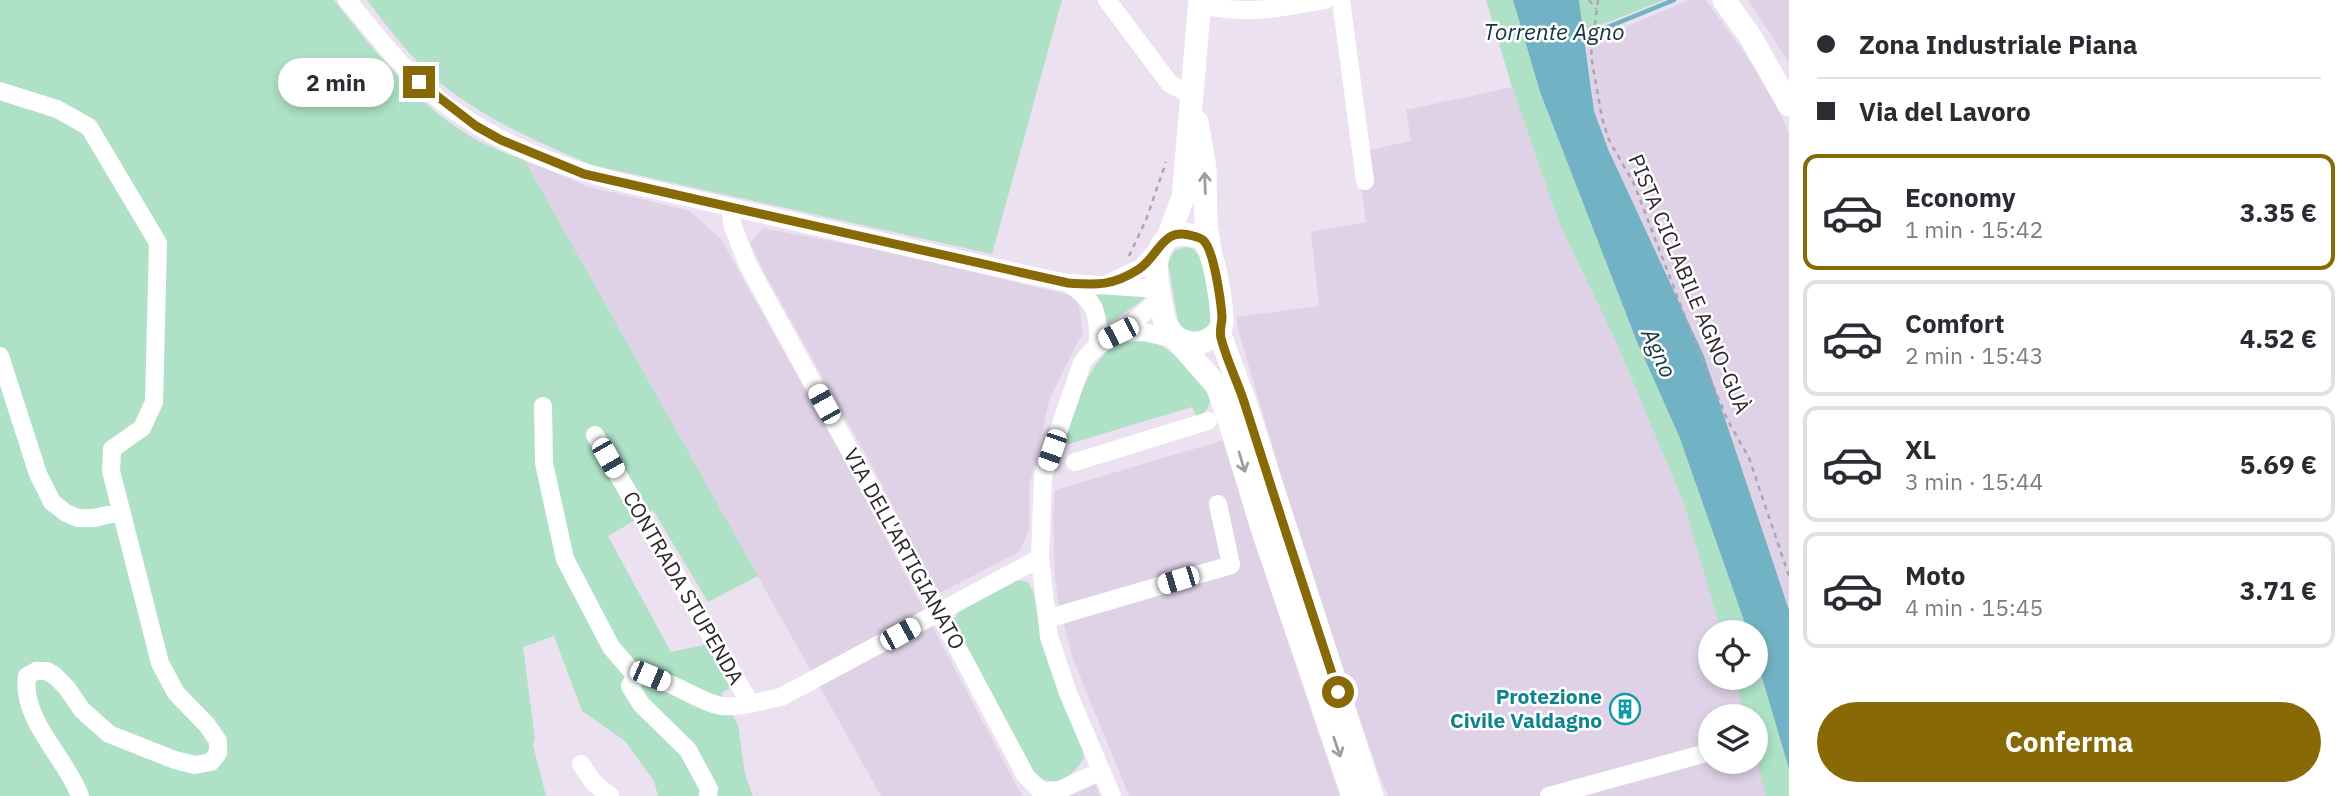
<!DOCTYPE html>
<html lang="it">
<head>
<meta charset="utf-8">
<style>
  body { margin:0; font-family:"IBM Plex Sans",sans-serif; background:#f2f2f3; color:#2b2b33; height:100vh; display:flex; flex-direction:column; font-size:26px; white-space:nowrap }
  * { box-sizing:border-box; margin:0 }
  p { font-size:23px; color:#7c7c81 }
  .icon { flex:none; width:38px; height:38px; fill:none; stroke:currentColor; stroke-width:2; stroke-linecap:round; stroke-linejoin:round }
  .map { position:relative; flex:1; overflow:hidden }
  .side { display:flex; flex-direction:column; background:#fff; width:560px }
  .side>* { flex:none }
  .guide { display:grid; align-content:center; height:154px; padding:0 28px; background:#fff }
  .tools { position:absolute; left:1698px; top:620px; display:grid; gap:14px }
  .tools a { display:grid; place-items:center; width:70px; height:70px; border-radius:50%; background:#fff; box-shadow:0 4px 10px #0003; font-size:35px }
  .end { position:absolute; width:32px; height:32px; margin:-16px; border:9px solid #876a06; background:#fff; box-shadow:0 0 0 4px #fff }
  .from { border-radius:50% }
  .bubble { position:absolute; height:49px; border-radius:24px; background:#fff; box-shadow:0 4px 10px #0003; font-size:23px; font-weight:700; line-height:49px; text-align:center }
  .car { position:absolute; width:21px; height:42px; margin:-21px -10px; border-radius:9px; box-shadow:0 0 5px 2px #0007; background:linear-gradient(#fff 24%,#345 0 40%,#fff 0 76%,#345 0 86%,#fff 0) }
  .guide b { display:flex; align-items:center; gap:24px; height:66px; font-size:26px }
  .guide b+b { border-top:2px solid #e1e1e2 }
  .guide i { width:18px; height:18px; background:#2b2b33 }
  ul { padding:0; list-style:none }
  li { display:flex; align-items:center; gap:21px; height:116px; margin:0 14px 10px; padding:0 14px; border:4px solid #e1e1e2; border-radius:14px }
  li div { flex:1 }
  li b { display:block; font-size:26px }
  li em { font-style:normal; font-weight:700 }
  li.active { border-color:#876a06 }
  li>.icon { width:63px; height:63px; stroke-width:1.5 }
  .cta { display:flex; gap:14px; margin-top:auto; padding:14px 28px }
  .cta a { flex:1; height:80px; border-radius:42px; background:#876a06; color:#fff; font-size:28px; font-weight:700; line-height:80px; text-align:center }
  main { display:flex; flex:1; min-height:0 }
  .map>svg:first-child { display:block }
  .industrial { fill:#dfd2e6 }
  .green { fill:#aee1c6 }
  .water { fill:#71b2c4 }
  .lines { fill:none; stroke-linecap:round; stroke-linejoin:round }
  .stream { stroke:#71b2c4; stroke-width:4.5 }
  .path { stroke:#ada5b1; stroke-width:2.5; stroke-dasharray:5 5; stroke-linecap:butt }
  .minor { stroke:#fff; stroke-width:18 }
  .major { stroke:#fff; stroke-width:23 }
  .oneway { stroke:#9f9da0 }
  .route { stroke:#876a06; stroke-width:9 }
  .labels { text-anchor:middle; stroke-width:5; stroke-linejoin:round; paint-order:stroke }
  .street-label { font-size:21px; fill:#2a262c; stroke:#fff }
  .culture-label { font-size:21px; font-weight:bold; fill:#0d838f; stroke:#fff; text-anchor:end }
  .water-label { font-size:23px; font-style:italic; fill:#15353d; stroke:#fff }
</style>
</head>
<body>
<main>
<div class="map">
<svg width="1789" height="796" viewBox="0 0 1789 796">
  <rect width="100%" height="100%" fill="#ece1f1"/>
  <path class="industrial" d="M 1689,0 L 1706,0 L 1770,89 L 1789,133 L 1789,610 L 1704,356 L 1608,149 L 1594,111 L 1586,44 Z
    M 1748,0 L 1789,0 L 1789,63 Z
    M 1512,87 L 1560,225 L 1617,344 L 1684,504 L 1721,632 L 1710,632 L 1710,677 L 1734,677 L 1746,716 L 1710,716 L 1710,761 L 1755,761 L 1755,745 L 1771,796 L 1388,796 L 1377,769 L 1281,489 L 1277,461 L 1239,333 L 1236,317 L 1319,306 L 1311,232 L 1366,222 L 1356,153 L 1411,141 L 1406,110 Z
    M 524,159 L 586,186 L 690,211 L 721,239 L 852,474 L 1022,796 L 881,796 Z
    M 763,228 L 884,251 L 1074,296 L 1079,306 L 1083,332 L 1050,398 L 1029,487 L 1029,530 L 1019,552 L 938,594 L 871,464 L 764,272 L 750,243 Z
    M 1224,440 L 1248,523 L 1340,796 L 1129,796 L 1073,659 L 1059,605 L 1055,577 L 1053,516 L 1055,490 Z
    M 1093,780 L 1100,796 L 1066,796 Z"/>
  <path class="green" d="M 0,0 L 334,0 C 385,64 441,137 524,159 L 758,576 L 708,602 L 653,510 L 608,536 L 671,652 L 718,642 L 743,681 L 721,693 L 738,725 L 745,774 L 753,796 L 658,796 L 654,781 L 625,741 L 582,711 L 554,636 L 523,647 L 535,739 L 533,745 L 546,796 L 0,796 Z
    M 367,0 L 1062,0 L 992,254 L 592,165 C 535,141 476,116 429,73 C 406,52 386,25 367,0 Z
    M 1486,0 L 1513,0 L 1540,92 L 1637,342 L 1679,436 L 1748,632 L 1721,632 L 1684,504 L 1617,344 L 1560,225 L 1512,87 Z
    M 1579,0 L 1664,0 L 1584,32 Z
    M 1185,247 L 1193,249 L 1203,260 L 1213,317 C 1205,335 1194,334 1179,327 L 1168,263 L 1174,251 Z
    M 1142,291 L 1146,296 L 1140,302 L 1102,328 L 1095,295 Z
    M 1138,340 C 1143,341 1149,340 1154,342 C 1166,345 1203,379 1208,390 C 1214,402 1206,413 1197,419 L 1192,407 L 1062,446 C 1073,416 1088,355 1121,343 C 1126,341 1132,341 1138,340 Z
    M 1014,580 L 1028,582 L 1033,592 L 1049,665 L 1081,743 L 1084,758 C 1072,778 1052,791 1033,772 L 955,627 L 955,619 L 959,611 Z
    M 1755,654 L 1789,769 L 1789,796 L 1766,796 L 1755,755 L 1755,716 L 1745,716 L 1734,677 L 1755,677 Z"/>
  <path class="water" d="M 1513,0 L 1579,0 L 1594,111 L 1608,149 L 1704,356 L 1789,610 L 1789,769 L 1755,654 L 1755,632 L 1748,632 L 1679,436 L 1637,342 L 1540,92 Z"/>
  <g class="lines">
    <path class="stream" d="M 1581,38 L 1674,0"/>
    <path class="path" d="M 1589,0 L 1596,9
      M 1598,0 L 1591,56 L 1602,118 L 1609,140 L 1634,184 L 1689,327 L 1727,419 L 1749,458 L 1789,576
      M 1129,256 L 1146,220 L 1166,162"/>
    <path class="minor" d="M 347,0 C 370,27 392,57 418,81 C 475,135 548,165 624,183 L 1034,276 L 1068,283 L 1159,289
      M 1107,0 L 1170,84 L 1192,95
      M 1341,0 L 1365,181
      M 1199,4 C 1242,16 1283,8 1325,0
      M 0,91 L 57,109 L 89,127 L 158,243 L 154,402 L 142,428 L 112,449 L 111,471 L 160,663 L 176,693 L 207,725 L 218,741 L 218,753 L 211,762 L 195,765 L 175,760 L 109,734 L 82,710 L 67,688 L 55,676 L 47,671 L 36,671 L 27,676 C 21,721 66,757 80,796
      M 730,207 L 733,227 L 748,265 L 939,613 L 1026,776 L 1041,791 L 1060,790 L 1101,771
      M 1068,283 C 1095,301 1099,311 1098,343
      M 1109,283 L 1141,268 L 1162,245
      M 1118,333 L 1143,332 L 1176,339
      M 0,356 L 38,474 L 52,502 L 66,513 L 78,518 L 94,518 L 120,512
      M 543,406 L 544,463 L 565,559 L 611,647 L 636,676
      M 595,435 L 750,703
      M 1075,462 L 1208,421
      M 1047,619 L 1231,565 L 1218,504
      M 581,764 L 593,782 L 610,796
      M 708,796 L 709,789 L 688,750 L 641,704 L 630,686 L 636,676 C 665,675 689,697 717,705 C 734,710 764,700 781,697 L 1040,558
      M 1112,796 L 1068,693 L 1049,637 L 1040,558 L 1043,476 L 1082,363 C 1093,346 1105,342 1121,331 C 1135,321 1148,310 1160,298
      M 1549,796 L 1710,752"/>
    <path class="major" d="M 1724,0 L 1750,36 L 1789,105
      M 1197,122 L 1205,168 L 1206,224 L 1210,251
      M 1176,234 C 1184,234 1196,234 1203,240 C 1215,250 1222,307 1222,324 L 1219,332 C 1199,351 1173,345 1164,319 C 1160,295 1144,245 1176,234 Z
      M 1168,237 L 1183,198 L 1200,0
      M 1219,332 L 1245,402 L 1372,796
      M 1176,339 L 1217,386 L 1229,420 L 1265,537 L 1353,796"/>
  </g>
  <defs><path id="oneway-shaft" d="M-6 0H5M1.5-3L5.5 0L1.5 3" fill="none" stroke-width="1.6" stroke-linecap="round" stroke-linejoin="round" transform="scale(1.75)"/></defs>
  <g class="oneway">
    <use href="#oneway-shaft" transform="translate(1205 183) rotate(-92)"/>
    <use href="#oneway-shaft" transform="translate(1242 462) rotate(73)"/>
    <use href="#oneway-shaft" transform="translate(1337 747) rotate(71)"/>
  </g>
  <g class="lines">
    <path class="route" d="M 419,82 L 476,126 L 501,140 L 584,174 L 1068,283 C 1097,285 1113,286 1139,269 C 1160,255 1162,226 1193,236 C 1194,236 1203,239 1203,240 C 1214,249 1221,302 1222,317 C 1222,324 1219,330 1221,338 C 1227,362 1239,384 1246,408 C 1276,503 1307,597 1338,692"/>
  </g>
  <defs>
    <g id="building-ring" transform="scale(1.575)"><circle r="9.5" fill="#fff" stroke="#0f9aa8" stroke-width="1.5"/><path d="M-4-6H4V6H1V3H-1V6H-4ZM-2.5-4.3h1.7v1.8h-1.7ZM.8-4.3h1.7v1.8H.8ZM-2.5-1h1.7V.8h-1.7ZM.8-1h1.7V.8H.8Z" fill="#0f9aa8"/></g>
  </defs>
  <g fill-rule="evenodd">
    <use href="#building-ring" x="1625" y="709"/>
  </g>
  <g class="labels">
    <g class="street-label">
      <text transform="translate(1689 284) rotate(67)" y="7">PISTA CICLABILE AGNO-GUÀ</text>
      <text transform="translate(904 549) rotate(61)" y="7">VIA DELL'ARTIGIANATO</text>
      <text transform="translate(683 588) rotate(60)" y="7">CONTRADA STUPENDA</text>
    </g>
    <g class="culture-label">
      <text x="1602" y="704">Protezione<tspan x="1602" dy="24">Civile Valdagno</tspan></text>
    </g>
    <g class="water-label">
      <text x="1554" y="40">Torrente Agno</text>
      <text transform="translate(1659 353) rotate(65)" y="8">Agno</text>
    </g>
  </g>
</svg>
<div class="tools">
<a><svg class="icon" aria-label="locate" viewBox="0 0 24 24"><circle cx="12" cy="12" r="6"/><path d="M12 2v4M12 18v4M2 12h4M18 12h4"/></svg></a>
<a><svg class="icon" aria-label="layers" viewBox="0 0 24 24"><path d="M12 4l9 5-9 5-9-5zM3 14l9 5 9-5"/></svg></a>
</div>
<i class="end from" style="left:1338px;top:692px"></i>
<i class="end" style="left:419px;top:82px"></i>
<div class="bubble" style="left:278px;top:58px;width:116px">2 min</div>
<i class="car" style="left:1118px;top:333px;rotate:243deg"></i>
<i class="car" style="left:824px;top:404px;rotate:331deg"></i>
<i class="car" style="left:1052px;top:450px;rotate:199deg"></i>
<i class="car" style="left:608px;top:458px;rotate:150deg"></i>
<i class="car" style="left:1178px;top:580px;rotate:253deg"></i>
<i class="car" style="left:900px;top:634px;rotate:61deg"></i>
<i class="car" style="left:650px;top:676px;rotate:113deg"></i>
</div>
<section class="side">
<div class="guide">
<b><i class="from"></i>Zona Industriale Piana</b>
<b><i></i>Via del Lavoro</b>
</div>
<ul>
<li class="active"><svg class="icon" aria-label="car" viewBox="0 0 24 24"><path d="M5 17H2v-5l4-1 3-4h7l3 4 3 1v5h-3M9 17h6M6 11h13"/><circle cx="7" cy="17" r="2"/><circle cx="17" cy="17" r="2"/></svg><div><b>Economy</b><p>1 min · 15:42</p></div><em>3.35 €</em></li>
<li><svg class="icon" aria-label="car" viewBox="0 0 24 24"><path d="M5 17H2v-5l4-1 3-4h7l3 4 3 1v5h-3M9 17h6M6 11h13"/><circle cx="7" cy="17" r="2"/><circle cx="17" cy="17" r="2"/></svg><div><b>Comfort</b><p>2 min · 15:43</p></div><em>4.52 €</em></li>
<li><svg class="icon" aria-label="car" viewBox="0 0 24 24"><path d="M5 17H2v-5l4-1 3-4h7l3 4 3 1v5h-3M9 17h6M6 11h13"/><circle cx="7" cy="17" r="2"/><circle cx="17" cy="17" r="2"/></svg><div><b>XL</b><p>3 min · 15:44</p></div><em>5.69 €</em></li>
<li><svg class="icon" aria-label="car" viewBox="0 0 24 24"><path d="M5 17H2v-5l4-1 3-4h7l3 4 3 1v5h-3M9 17h6M6 11h13"/><circle cx="7" cy="17" r="2"/><circle cx="17" cy="17" r="2"/></svg><div><b>Moto</b><p>4 min · 15:45</p></div><em>3.71 €</em></li>
</ul>
<div class="cta"><a>Conferma</a></div>
</section>
</main>
</body>
</html>
